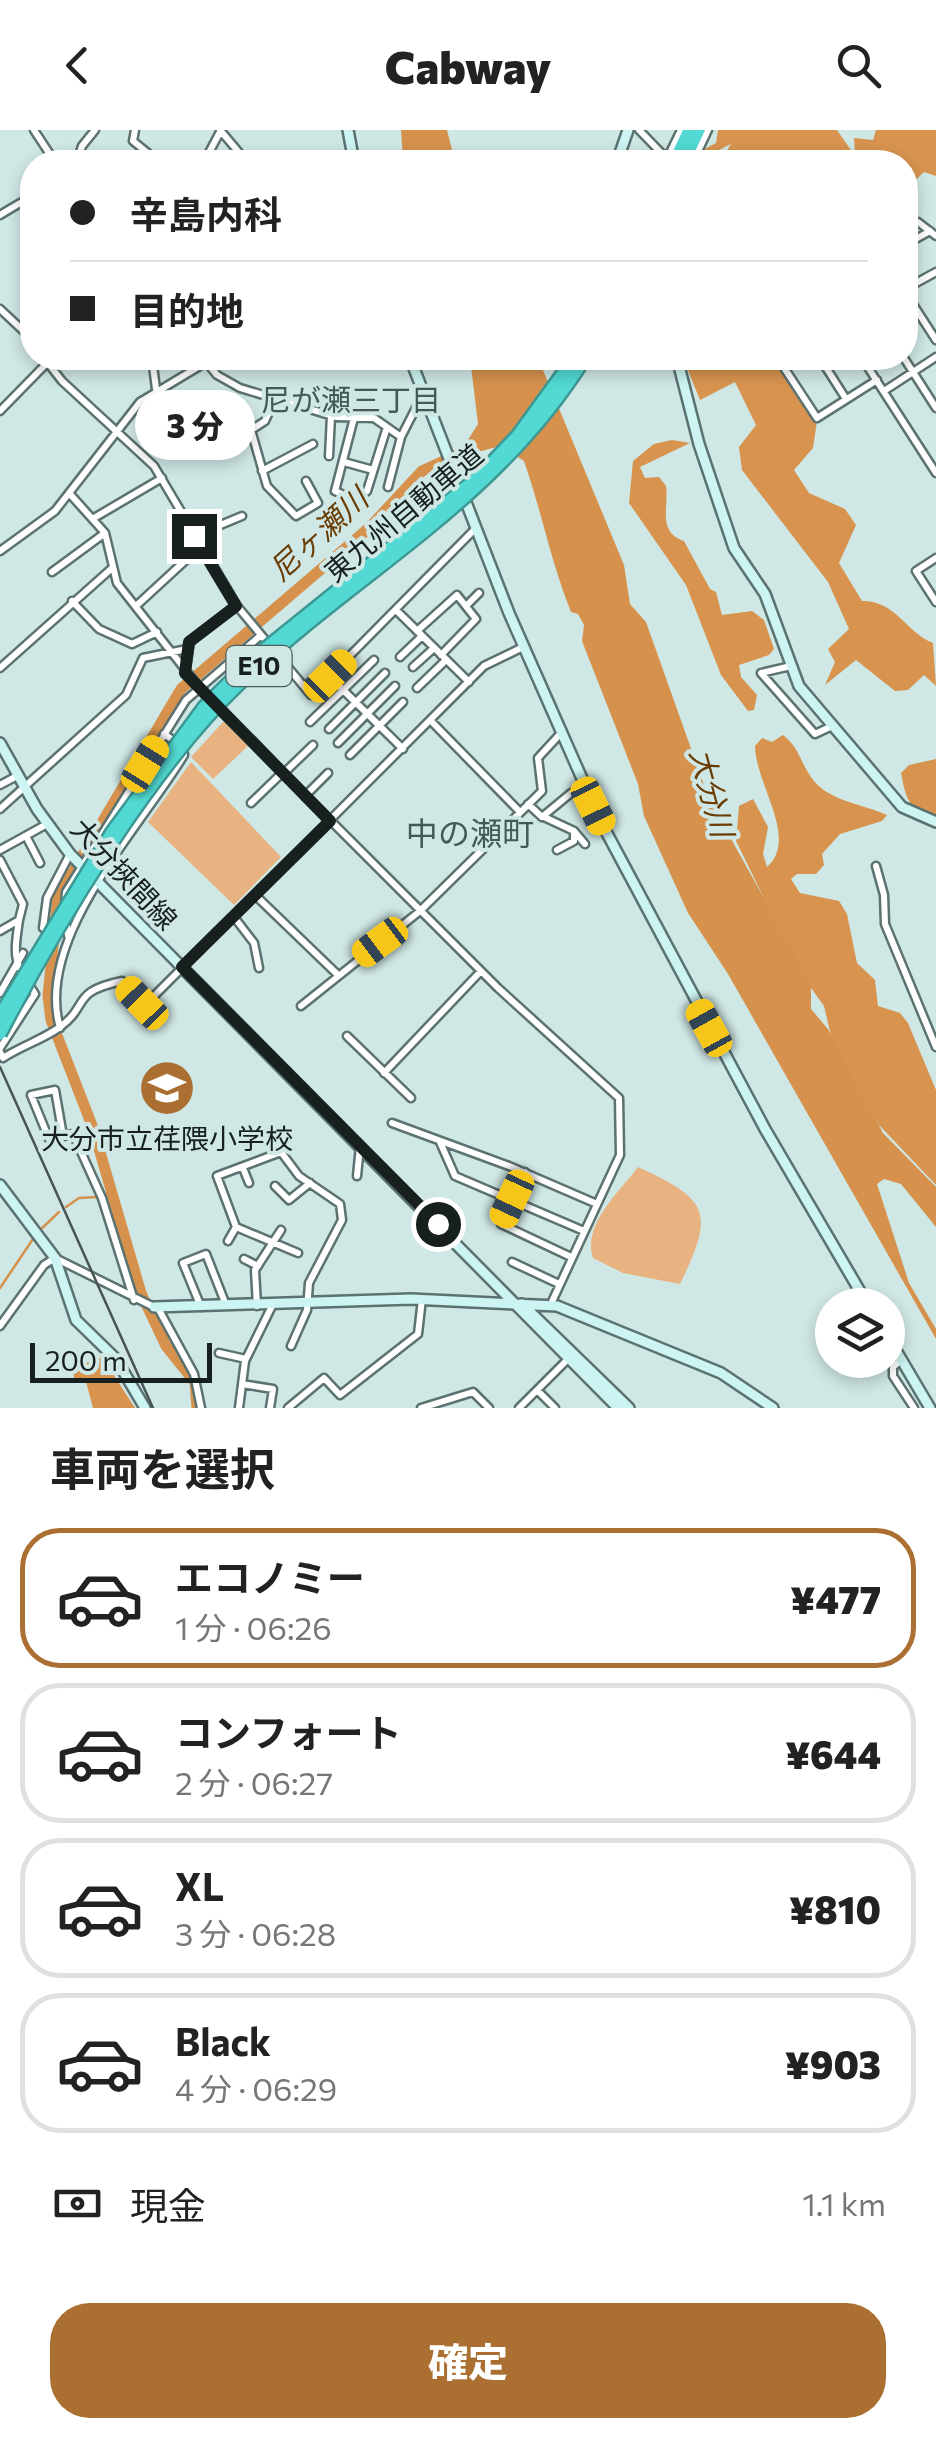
<!DOCTYPE html>
<html lang="ja">
<head>
<meta charset="utf-8">
<style>
  body { margin:0; font-family:Commissioner,"Noto Sans JP",sans-serif; background:#f6f6f6; color:#222; height:100vh; display:flex; flex-direction:column; font-size:38px; white-space:nowrap }
  * { box-sizing:border-box; margin:0 }
  p { font-size:32px; color:#767676 }
  .icon { flex:none; width:55px; height:55px; fill:none; stroke:currentColor; stroke-width:2; stroke-linecap:round; stroke-linejoin:round }
  .map { position:relative; height:1278px; overflow:hidden }
  .sheet { display:flex; flex-direction:column; background:#fff; flex:1 }
  .sheet>* { flex:none }
  .top-card { position:absolute; left:20px; top:20px; width:898px; height:220px; border-radius:40px; box-shadow:0 5px 15px #0003; display:grid; align-content:center; height:220px; padding:0 50px; background:#fff }
  .controls { position:absolute; left:815px; top:1158px; display:grid; gap:20px }
  .controls a { display:grid; place-items:center; width:90px; height:90px; border-radius:50%; background:#fff; box-shadow:0 5px 15px #0003; font-size:50px }
  .scale { position:absolute; left:30px; bottom:25px; width:182px; box-sizing:border-box; padding-left:10px; border:5px solid #17201f; border-top:0; font-size:28px; line-height:35px; white-space:nowrap; color:#17201f; -webkit-text-stroke:8px #cfe7e5; paint-order:stroke }
  .end { position:absolute; width:45px; height:45px; margin:-22px; border:12px solid #17201f; background:#fff; box-shadow:0 0 0 5px #fff }
  .from { border-radius:50% }
  .bubble { position:absolute; height:70px; border-radius:35px; background:#fff; box-shadow:0 5px 15px #0003; font-size:32px; font-weight:800; line-height:70px; text-align:center }
  .car { position:absolute; width:30px; height:60px; margin:-30px -15px; border-radius:12px; box-shadow:0 0 8px 2px #0007; background:linear-gradient(#f5c518 24%,#345 0 40%,#f5c518 0 76%,#345 0 86%,#f5c518 0) }
  .top-card b { display:flex; align-items:center; gap:35px; height:95px; font-size:38px }
  .top-card b+b { border-top:2px solid #e0e0e0 }
  .top-card i { width:25px; height:25px; background:#222 }
  ul { padding:0; list-style:none }
  li { display:flex; align-items:center; gap:30px; height:140px; margin:0 20px 15px; padding:0 30px; border:5px solid #e0e0e0; border-radius:40px }
  li div { flex:1 }
  li b { display:block; font-size:38px }
  li em { font-style:normal; font-weight:800 }
  li.active { border-color:#aa6f31 }
  li>.icon { width:90px; height:90px; stroke-width:1.5 }
  h2 { padding:0 50px; font-size:45px; line-height:120px }
  .pay { display:flex; align-items:center; gap:25px; height:110px; padding:0 50px; font-size:38px }
  .pay p { margin-inline-start:auto }
  .primary-button { display:flex; gap:20px; margin-top:auto; padding:20px 50px }
  .primary-button a { flex:1; height:115px; border-radius:40px; background:#aa6f31; color:#fff; font-size:40px; font-weight:800; line-height:115px; text-align:center }
  header { display:flex; justify-content:space-between; align-items:center; height:130px; padding:0 50px; background:#fff; font-size:45px; font-weight:800 }
  .map>svg:first-child { display:block }
  .green { fill:#e8b380 }
  .forest { fill:#d8944f }
  .water { fill:#d6924d }
  .lines { fill:none; stroke-linecap:round; stroke-linejoin:round }
  .stream { stroke:#d6924d; stroke-width:2.5 }
  .river { stroke:#d6924d; stroke-width:11 }
  .street-casing { stroke:#5c7270; stroke-width:11 }
  .secondary-casing { stroke:#5c7270; stroke-width:14 }
  .highway-casing { stroke:#3d9894; stroke-width:16 }
  .street { stroke:#fff; stroke-width:6 }
  .secondary { stroke:#cbf4f2; stroke-width:9 }
  .highway { stroke:#52d9d3; stroke-width:11 }
  .rail { stroke:#475453; stroke-width:2.5 }
  .highway-bridge-casing { stroke:#3d9894; stroke-width:16; stroke-linecap:butt }
  .highway-bridge { stroke:#52d9d3; stroke-width:11 }
  .route { stroke:#17201f; stroke-width:12 }
  .labels { text-anchor:middle; stroke-width:8; stroke-linejoin:round; paint-order:stroke }
  .shield { fill:#cfe7e5; stroke:#4e5c5a; stroke-width:2.5 }
  .shield-label { font-size:25px; font-weight:bold; fill:#17201f }
  .street-label { font-size:28px; fill:#17201f; stroke:#cfe7e5 }
  .poi-label { font-size:28px; fill:#17201f; stroke:#cfe7e5 }
  .neighbourhood-label { font-size:30px; fill:#445957; stroke:#cfe7e5 }
  .water-label { font-size:30px; font-style:italic; fill:#6a3d04; stroke:#cfe7e5 }
  .quarter-label { font-size:32px; fill:#445957; stroke:#cfe7e5 }
</style>
</head>
<body>
<header><svg class="icon" aria-label="back" viewBox="0 0 24 24"><path d="M15 5l-7 7 7 7"/></svg>Cabway<svg class="icon" aria-label="search" viewBox="0 0 24 24"><circle cx="10" cy="10" r="6"/><path d="M15 15l6 6"/></svg></header>
<div class="map">
<svg width="936" height="1278" viewBox="0 0 936 1278">
  <rect width="100%" height="100%" fill="#cfe7e5"/>
  <path class="green" d="M 224,591 L 248,616 L 213,649 L 191,627 Z
    M 191,632 L 281,727 L 234,775 L 148,692 Z
    M 638,1037 C 711,1070 714,1084 680,1154 L 623,1143 L 593,1128 C 582,1095 619,1062 638,1037 Z"/>
  <path class="forest" d="M 718,0 L 837,0 L 855,26 L 854,8 L 873,10 L 876,0 L 936,0 L 936,46 L 924,42 L 905,60 L 905,32 L 796,32 L 793,25 C 765,11 748,32 720,32 L 731,14 L 695,32 L 701,21 L 716,13 Z
    M 683,228 L 778,228 L 784,244 L 817,291 L 813,318 L 794,340 L 809,363 L 845,379 L 856,395 L 839,433 L 862,471 C 897,471 905,502 933,513 L 936,556 L 924,545 L 908,560 L 895,561 L 856,530 L 825,555 L 835,532 L 828,519 L 849,499 L 828,452 L 742,340 L 739,317 L 756,295 L 735,252 L 700,270 Z
    M 672,310 L 690,313 L 640,337 L 645,348 L 659,347 L 666,356 C 669,378 657,402 684,411 L 710,459 L 716,462 L 722,485 L 752,481 L 764,490 L 774,519 L 769,525 L 739,535 L 741,547 L 757,565 L 754,580 L 748,581 L 721,545 L 686,455 L 629,373 L 633,331 L 654,314 Z
    M 783,605 C 801,619 800,634 814,651 C 830,671 865,675 887,685 L 882,691 L 840,704 L 822,724 L 824,735 L 816,744 L 797,744 L 791,749 L 800,763 L 839,771 L 847,784 L 857,833 L 875,850 L 878,876 L 900,883 L 908,893 L 936,960 L 936,1055 L 879,995 L 851,950 L 833,914 L 824,876 L 801,844 L 736,711 L 739,676 L 753,669 L 768,697 L 763,724 L 767,737 C 799,708 756,656 755,616 L 762,608 L 772,612 Z
    M 936,629 L 936,689 C 909,680 906,670 901,643 L 909,635 Z
    M 102,1227 L 135,1278 L 93,1278 L 85,1248 L 74,1248 L 73,1238 Z"/>
  <path class="water" d="M 401,0 L 447,0 L 455,32 L 403,30 Z
    M 470,228 L 538,228 L 624,435 L 630,474 L 646,492 L 709,669 L 811,853 L 811,879 L 828,899 L 883,1003 L 936,1057 L 936,1097 L 901,1054 L 884,1049 L 877,1054 L 909,1153 L 936,1199 L 936,1209 L 728,844 L 688,783 L 644,686 L 638,654 L 582,511 L 584,495 L 578,484 L 571,482 C 551,432 542,383 524,331 L 500,316 L 471,324 L 466,313 L 478,294 Z"/>
  <g class="lines">
    <path class="stream" d="M 106,1064 L 111,1060
      M 66,1077 L 79,1068 L 97,1067
      M 40,1100 L 59,1082
      M 40,1115 L 50,1129
      M 0,1158 L 35,1106
      M 109,1228 L 119,1242"/>
    <path class="river" d="M 197,1278 L 195,1252 L 166,1216 L 141,1163 L 93,998 L 51,890 L 48,866 L 58,767 L 181,559 L 369,398 L 422,341 L 459,324 L 478,308"/>
    <g class="street-casing">
      <path id="street" d="M 34,0 L 55,32
        M 135,0 L 133,11 L 159,32
        M 220,0 L 247,32
        M 639,0 L 670,32
        M 666,31 L 681,0
        M 77,32 L 82,16 L 95,0
        M 204,32 L 221,0
        M 693,32 L 708,0
        M 0,85 L 32,66
        M 905,93 L 918,92 L 936,106
        M 905,115 L 930,101
        M 905,159 L 936,142
        M 905,162 L 936,210
        M 0,179 L 32,209
        M 44,228 L 62,251 L 154,336 L 237,476
        M 152,228 L 156,259
        M 203,228 L 217,245 L 240,258 L 336,287 L 374,288 L 401,307 L 388,357
        M 782,228 L 781,233 L 817,288 L 877,250
        M 820,228 L 846,269
        M 862,228 L 936,343
        M 904,228 L 936,278
        M 884,261 L 936,227
        M 274,271 L 265,291 L 251,300 L 267,356 L 296,386 L 318,373 L 306,351
        M 0,281 L 47,233
        M 354,288 L 335,361 L 355,370 L 367,361 L 387,297
        M 401,307 L 423,264
        M 329,326 L 331,286
        M 344,332 L 373,340
        M 262,341 L 313,314
        M 69,363 L 105,403 L 117,453 L 206,566 L 498,858 L 619,968 L 620,1025 L 550,1176
        M 94,388 L 162,348
        M 194,406 L 242,386
        M 0,421 L 55,381 L 140,272 L 213,228
        M 936,428 L 916,441 L 936,472
        M 52,442 L 105,403
        M 72,471 L 99,499 L 132,514 L 157,502
        M 467,475 L 479,463
        M 136,476 L 200,417
        M 396,480 L 469,552
        M 417,501 L 457,465 L 476,489 L 441,525
        M 400,527 L 422,506
        M 791,536 L 761,543 L 815,604 L 832,596
        M 413,537 L 434,518
        M 0,538 L 111,439
        M 185,543 L 190,511 L 237,476 L 311,565 L 476,398
        M 329,546 L 403,619
        M 417,558 L 446,530
        M 431,591 L 520,682
        M 310,592 L 374,530
        M 329,599 L 385,543
        M 338,613 L 395,556
        M 350,625 L 403,572
        M 283,644 L 313,615
        M 0,655 L 17,646
        M 305,666 L 328,643
        M 251,673 L 282,643
        M 528,674 L 542,687 L 571,663
        M 0,679 L 126,565 L 143,528 L 187,519
        M 544,687 L 574,701 L 585,714
        M 26,706 L 40,733
        M 0,720 L 47,694
        M 557,720 L 574,711 L 574,702
        M 0,730 L 23,774 L 19,790 L 0,801
        M 876,736 L 884,765 L 885,794 L 936,917
        M 255,765 L 338,845
        M 65,776 L 66,762 L 186,570 L 260,506
        M 234,787 L 254,813 L 259,838
        M 66,788 L 68,806
        M 43,798 L 47,768 L 70,724
        M 0,863 L 23,823
        M 301,876 L 420,781 L 542,661 L 538,628 L 561,603
        M 60,898 C 34,808 140,698 184,625 L 183,617 L 164,604
        M 347,906 L 411,968
        M 0,918 L 35,864 C 14,831 13,830 19,790
        M 0,922 L 3,928 C 21,916 44,909 60,897 C 90,875 70,862 122,851 L 142,873 L 148,872 L 484,536 L 523,517
        M 384,943 L 481,841
        M 392,993 L 509,1036 L 597,1074
        M 63,1006 L 55,960 L 31,965 L 49,1009 L 73,1004 L 102,1068 L 134,1170
        M 440,1012 L 455,1046 L 584,1101
        M 243,1038 L 249,1053
        M 525,1042 L 501,1094 L 571,1127
        M 357,1046 L 360,1016
        M 275,1056 L 289,1070 L 310,1053
        M 228,1111 L 236,1097
        M 244,1129 L 258,1136
        M 512,1132 L 559,1154
        M 257,1176 L 255,1140 L 281,1100
        M 201,1177 L 183,1133 L 206,1124 L 226,1175
        M 158,1178 L 194,1244 L 201,1278
        M 0,1196 L 44,1135 L 55,1128 L 154,1177
        M 291,1216 L 307,1180 L 309,1153 L 342,1090 L 340,1074 L 299,1046 L 281,1022 L 217,1046 L 236,1097 L 298,1123
        M 219,1223 L 246,1229
        M 901,1230 L 893,1237 L 893,1246 L 914,1278
        M 242,1254 L 273,1259 L 270,1278
        M 537,1260 L 555,1278
        M 239,1278 L 245,1231 L 272,1176
        M 288,1278 L 324,1248 L 340,1265 L 418,1204 L 422,1169
        M 421,1278 L 473,1262 L 489,1278
        M 519,1278 L 571,1226"/>
    </g>
    <g class="secondary-casing">
      <path id="secondary" d="M 348,0 L 354,32
        M 617,32 L 628,0
        M 410,228 L 509,483 L 602,694 L 765,999 L 868,1175
        M 677,228 L 699,314 L 734,418 L 765,464 L 799,556 L 902,677 L 936,692
        M 0,613 L 37,679 L 70,724 L 618,1278
        M 0,1055 L 55,1128 L 76,1190 L 116,1229 L 145,1278
        M 522,1174 L 629,1278
        M 154,1177 L 411,1169 L 557,1176 L 721,1243 L 773,1278
        M 888,1207 L 930,1278"/>
    </g>
    <g class="highway-casing">
      <path id="highway" d="M 674,32 L 689,0
        M 684,32 L 699,0"/>
    </g>
    <use href="#street" class="street"/>
    <use href="#secondary" class="secondary"/>
    <use href="#highway" class="highway"/>
    <path class="rail" d="M 0,937 L 153,1278"/>
    <g class="highway-bridge-casing">
      <path id="highway-bridge" d="M 0,885 L 112,702 L 204,577 L 256,526 L 477,348 L 518,305 L 574,228
        M 0,904 C 57,794 150,639 239,554 C 358,440 494,374 585,228"/>
    </g>
    <use href="#highway-bridge" class="highway-bridge"/>
  </g>
  <g class="lines">
    <path class="route" d="M 194,406 L 236,476 L 189,512 L 185,543 L 330,691 L 182,837 L 438,1094"/>
  </g>
  <defs>
    <g id="school-disc" transform="scale(2.875)"><circle r="9.5" fill="#aa6f31" stroke="#cfe7e5"/><path d="M0-5L7-2L0 1L-7-2ZM-4 1L0 2.5L4 1V4Q0 6-4 4Z" fill="#fff"/></g>
  </defs>
  <g fill-rule="evenodd">
    <use href="#school-disc" x="167" y="958"/>
  </g>
  <g class="labels">
    <rect class="shield" x="226.5" y="516" width="65" height="40" rx="8"/>
    <g class="shield-label">
      <text x="259" y="545">E10</text>
    </g>
    <g class="street-label">
      <text transform="translate(404 383) rotate(-40)" y="10">東九州自動車道</text>
      <text transform="translate(124 744) rotate(47)" y="10">大分挾間線</text>
    </g>
    <g class="poi-label">
      <text x="167" y="1019">大分市立荏隈小学校</text>
    </g>
    <g class="neighbourhood-label">
      <text x="351" y="281">尼が瀬三丁目</text>
    </g>
    <g class="water-label">
      <text transform="translate(319 405) rotate(-42)" y="10">尼ヶ瀬川</text>
      <text transform="translate(711 663) rotate(75)" y="10">大分川</text>
    </g>
    <g class="quarter-label">
      <text x="470" y="715">中の瀬町</text>
    </g>
  </g>
</svg>
<div class="controls">
<a><svg class="icon" aria-label="layers" viewBox="0 0 24 24"><path d="M12 4l9 5-9 5-9-5zM3 14l9 5 9-5"/></svg></a>
</div>
<div class="scale">200 m</div>
<i class="end from" style="left:438px;top:1094px"></i>
<i class="end" style="left:194px;top:406px"></i>
<div class="bubble" style="left:135px;top:260px;width:120px">3 分</div>
<i class="car" style="left:330px;top:546px;rotate:45deg"></i>
<i class="car" style="left:145px;top:634px;rotate:32deg"></i>
<i class="car" style="left:593px;top:676px;rotate:154deg"></i>
<i class="car" style="left:380px;top:812px;rotate:233deg"></i>
<i class="car" style="left:142px;top:873px;rotate:316deg"></i>
<i class="car" style="left:709px;top:898px;rotate:331deg"></i>
<i class="car" style="left:512px;top:1069px;rotate:205deg"></i>
<div class="top-card">
<b><i class="from"></i>辛島内科</b>
<b><i></i>目的地</b>
</div>
</div>
<section class="sheet">
<h2>車両を選択</h2>
<ul>
<li class="active"><svg class="icon" aria-label="car" viewBox="0 0 24 24"><path d="M5 17H2v-5l4-1 3-4h7l3 4 3 1v5h-3M9 17h6M6 11h13"/><circle cx="7" cy="17" r="2"/><circle cx="17" cy="17" r="2"/></svg><div><b>エコノミー</b><p>1 分 · 06:26</p></div><em>¥477</em></li>
<li><svg class="icon" aria-label="car" viewBox="0 0 24 24"><path d="M5 17H2v-5l4-1 3-4h7l3 4 3 1v5h-3M9 17h6M6 11h13"/><circle cx="7" cy="17" r="2"/><circle cx="17" cy="17" r="2"/></svg><div><b>コンフォート</b><p>2 分 · 06:27</p></div><em>¥644</em></li>
<li><svg class="icon" aria-label="car" viewBox="0 0 24 24"><path d="M5 17H2v-5l4-1 3-4h7l3 4 3 1v5h-3M9 17h6M6 11h13"/><circle cx="7" cy="17" r="2"/><circle cx="17" cy="17" r="2"/></svg><div><b>XL</b><p>3 分 · 06:28</p></div><em>¥810</em></li>
<li><svg class="icon" aria-label="car" viewBox="0 0 24 24"><path d="M5 17H2v-5l4-1 3-4h7l3 4 3 1v5h-3M9 17h6M6 11h13"/><circle cx="7" cy="17" r="2"/><circle cx="17" cy="17" r="2"/></svg><div><b>Black</b><p>4 分 · 06:29</p></div><em>¥903</em></li>
</ul>
<div class="pay"><svg class="icon" aria-label="cash" viewBox="0 0 24 24"><path d="M3 7h18v10H3z"/><circle cx="12" cy="12" r="2"/></svg>現金<p>1.1 km</p></div>
<div class="primary-button"><a>確定</a></div>
</section>
</body>
</html>
